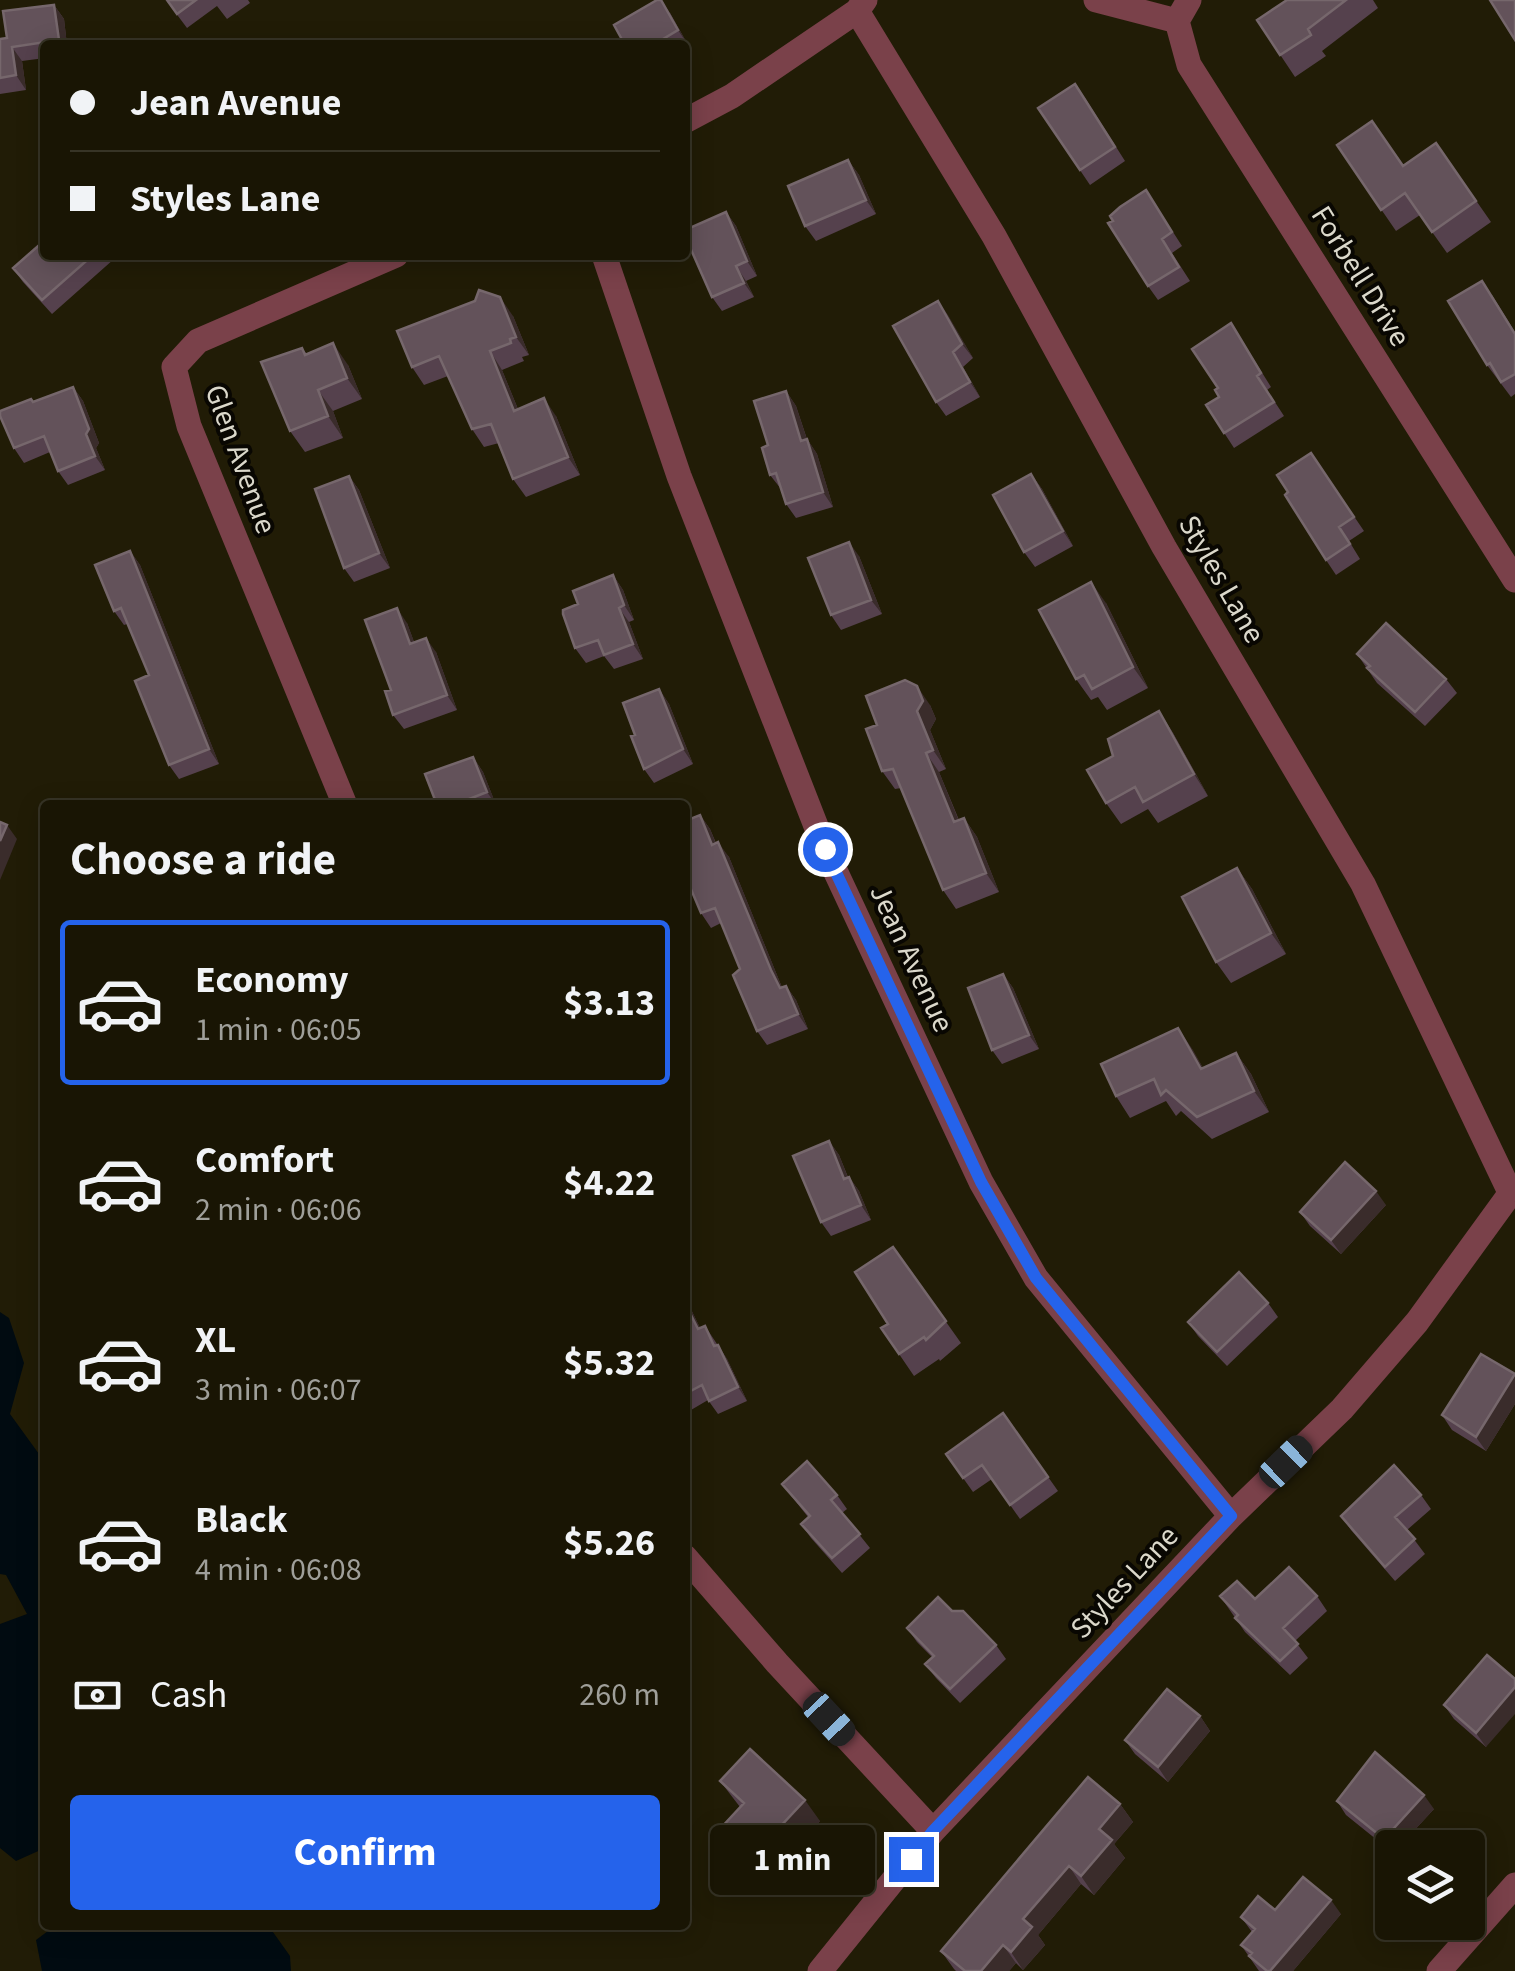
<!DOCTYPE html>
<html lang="en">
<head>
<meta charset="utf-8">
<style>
  body { margin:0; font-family:"Source Sans 3",sans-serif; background:#262213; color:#f1f3f6; height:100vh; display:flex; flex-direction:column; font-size:38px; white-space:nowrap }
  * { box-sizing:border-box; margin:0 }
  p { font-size:32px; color:#9f9f9a }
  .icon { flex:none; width:55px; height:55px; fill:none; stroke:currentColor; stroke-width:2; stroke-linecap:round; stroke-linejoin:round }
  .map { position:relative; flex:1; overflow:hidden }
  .side { position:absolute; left:40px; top:800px; width:650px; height:1130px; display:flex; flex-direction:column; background:#191504; border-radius:10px; box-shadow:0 5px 25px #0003,0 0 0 2px #373426 }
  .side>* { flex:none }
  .banner { position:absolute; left:40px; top:40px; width:650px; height:220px; border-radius:10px; box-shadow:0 5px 25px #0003,0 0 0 2px #373426; display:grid; align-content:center; height:220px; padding:0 30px; background:#191504 }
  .tools { position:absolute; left:1375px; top:1830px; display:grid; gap:20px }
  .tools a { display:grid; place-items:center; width:110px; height:110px; border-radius:10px; background:#191504; box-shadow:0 5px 25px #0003,0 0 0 2px #373426; font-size:50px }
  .end { position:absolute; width:45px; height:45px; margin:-22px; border:12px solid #2563eb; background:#fff; box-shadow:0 0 0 5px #fff }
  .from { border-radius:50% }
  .bubble { position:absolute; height:70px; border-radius:10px; background:#191504; box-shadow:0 5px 25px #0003,0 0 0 2px #373426; font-size:32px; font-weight:700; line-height:70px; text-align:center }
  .car { position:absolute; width:30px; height:60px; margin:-30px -15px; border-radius:12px; box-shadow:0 0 8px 2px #0007; background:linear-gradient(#222 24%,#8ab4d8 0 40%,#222 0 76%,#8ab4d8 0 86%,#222 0) }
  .banner b { display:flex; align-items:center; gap:35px; height:95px; font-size:38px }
  .banner b+b { border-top:2px solid #373426 }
  .banner i { width:25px; height:25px; background:#f1f3f6 }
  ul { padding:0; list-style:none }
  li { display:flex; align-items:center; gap:30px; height:165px; margin:0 20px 15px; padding:0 10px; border:5px solid transparent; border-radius:10px }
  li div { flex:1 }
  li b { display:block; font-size:38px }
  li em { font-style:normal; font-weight:700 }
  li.active { border-color:#2563eb }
  li>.icon { width:90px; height:90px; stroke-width:1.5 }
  h2 { padding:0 30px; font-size:45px; line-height:120px }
  .pay { display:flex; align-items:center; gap:25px; height:110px; padding:0 30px; font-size:38px }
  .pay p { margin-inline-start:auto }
  .button { display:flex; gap:20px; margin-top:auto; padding:20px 30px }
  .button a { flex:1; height:115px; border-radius:10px; background:#2563eb; color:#fff; font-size:40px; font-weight:700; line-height:115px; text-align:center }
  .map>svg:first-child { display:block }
  .water { fill:#010b11 }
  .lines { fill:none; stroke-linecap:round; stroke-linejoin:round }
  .street { stroke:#7a414a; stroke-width:25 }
  .wall { fill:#55414d }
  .shaded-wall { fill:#3a2c2b }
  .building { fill:#63525a; stroke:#76676c; stroke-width:2.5 }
  .route { stroke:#2563eb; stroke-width:12 }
  .labels { text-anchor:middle; stroke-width:8; stroke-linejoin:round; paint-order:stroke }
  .street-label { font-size:30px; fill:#dbd8cb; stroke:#090702 }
</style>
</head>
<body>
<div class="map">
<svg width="1515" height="1971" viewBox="0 0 1515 1971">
  <rect width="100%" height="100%" fill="#211c06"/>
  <path class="water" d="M 0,1312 L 9,1318 L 24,1363 L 10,1414 L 39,1454 L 45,1457 L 45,1848 L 16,1861 L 0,1848 L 0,1624 L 27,1614 L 6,1575 L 0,1574 Z
    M 56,1925 L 268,1925 L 290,1956 L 291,1971 L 42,1971 L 36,1940 Z"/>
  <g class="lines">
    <path class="street" d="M 1096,0 L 1177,21
      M 1189,0 L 1177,21 L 1189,65 L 1515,580
      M 857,11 L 994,236 L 1164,547 L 1363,884 L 1509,1190
      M 685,121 L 732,96 L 857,11 L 865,0
      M 604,255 L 679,476 L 825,849 L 981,1182 L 1036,1278 L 1231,1516
      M 345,805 L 189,426 L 174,367 L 198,341 L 396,255
      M 685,1557 L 777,1663 L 933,1831
      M 820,1971 L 933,1831 L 1231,1516 L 1342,1409 L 1417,1322 L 1515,1187
      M 1439,1971 L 1515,1885"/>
  </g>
  <path class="wall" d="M 166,0 L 248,0 L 250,3 L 227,19 L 217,6 L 187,28 Z
    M 1287,0 L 1373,0 L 1378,8 L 1322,51 L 1326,56 L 1295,77 L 1257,20 Z
    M 54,5 L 64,19 L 67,45 L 45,45 L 45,58 L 22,61 L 26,90 L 0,94 L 0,39 L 7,38 Z
    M 670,13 L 688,45 L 685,47 L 685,45 L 625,45 Z
    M 1085,98 L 1125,161 L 1090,185 L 1038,108 Z
    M 1436,143 L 1491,222 L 1447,253 L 1420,215 L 1396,231 L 1337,145 L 1403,165 Z
    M 848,160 L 859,175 L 876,214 L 816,241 L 805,226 Z
    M 1146,190 L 1182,246 L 1172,253 L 1190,281 L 1158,300 L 1148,286 L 1113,221 Z
    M 726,212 L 736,226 L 757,276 L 746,281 L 754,297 L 722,311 L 712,297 Z
    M 45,255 L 111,255 L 114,259 L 52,314 L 23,282 L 13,268 Z
    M 1492,295 L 1515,332 L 1515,394 L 1511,397 L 1487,365 Z
    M 938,301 L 973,358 L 963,367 L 980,397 L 946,416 L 936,402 Z
    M 513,316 L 529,355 L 522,357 L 524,361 L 502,370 L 518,409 L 556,416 L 580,475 L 526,497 L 513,479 L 499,443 L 484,447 L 472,429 L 448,376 L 424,385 L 412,367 Z
    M 1231,323 L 1271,387 L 1267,390 L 1284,416 L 1234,448 L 1206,405 L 1219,397 L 1218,388 Z
    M 302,348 L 307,354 L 348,365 L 362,399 L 333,411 L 343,438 L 305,452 L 290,431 Z
    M 73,387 L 83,401 L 99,443 L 96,448 L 105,470 L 68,485 L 58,471 L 50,452 L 24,463 L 14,448 L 34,402 Z
    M 786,391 L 796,406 L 807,439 L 817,454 L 833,507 L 796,518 L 786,504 L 781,489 L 770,475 L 768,445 Z
    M 1311,453 L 1364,531 L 1349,541 L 1360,559 L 1336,575 L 1326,560 L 1288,492 Z
    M 1031,474 L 1042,489 L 1073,546 L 1035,567 L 1024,552 Z
    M 349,476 L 359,490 L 390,568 L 354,582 L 344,568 Z
    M 130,551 L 140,565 L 219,764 L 179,779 L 169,765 L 149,675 L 127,624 L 124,625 L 114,611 Z
    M 859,556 L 882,614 L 841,630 L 831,615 Z
    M 613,575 L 623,590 L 634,620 L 629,622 L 643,659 L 614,669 L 604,656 L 586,663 L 575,648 L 578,604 Z
    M 1106,603 L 1148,688 L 1107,710 L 1098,697 L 1091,700 L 1076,679 Z
    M 407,623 L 414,642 L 436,652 L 457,710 L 404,729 L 393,715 L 391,690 Z
    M 1357,654 L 1446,679 L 1457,693 L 1425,726 L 1377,683 Z
    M 659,689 L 669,704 L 693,764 L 654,783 L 644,769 L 635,735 Z
    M 930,705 L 936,719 L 930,730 L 946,769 L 939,772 L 959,820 L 964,818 L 977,837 L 999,892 L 956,909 L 943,890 L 901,788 L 895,789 L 882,771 Z
    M 1159,711 L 1173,733 L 1208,796 L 1158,823 L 1148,809 L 1121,824 L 1106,803 L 1113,756 Z
    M 473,757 L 483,772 L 496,805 L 437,805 Z
    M 700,815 L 710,829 L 716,843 L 729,857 L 781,985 L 782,987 L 786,986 L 796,1000 L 808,1029 L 767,1045 L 757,1031 L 740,969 L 721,923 L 711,928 L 701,913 Z
    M 1237,868 L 1252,889 L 1286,954 L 1231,983 L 1216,962 Z
    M 1003,974 L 1013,988 L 1039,1049 L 1002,1064 L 992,1050 Z
    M 1178,1028 L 1203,1068 L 1236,1053 L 1251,1074 L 1269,1112 L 1212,1139 L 1181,1111 L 1176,1116 L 1166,1101 L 1130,1118 L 1116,1096 Z
    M 829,1141 L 839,1155 L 848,1177 L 849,1177 L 859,1191 L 871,1220 L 831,1236 L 821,1222 Z
    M 1386,1205 L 1341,1254 L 1310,1226 L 1300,1212 Z
    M 893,1247 L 961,1343 L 940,1361 L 939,1359 L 914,1376 L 899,1354 L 888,1324 Z
    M 685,1297 L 700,1328 L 705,1326 L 727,1359 L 747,1401 L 718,1414 L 708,1400 L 691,1410 L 685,1401 Z
    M 1268,1303 L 1278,1317 L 1227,1366 L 1198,1336 L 1188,1322 Z
    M 1515,1374 L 1515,1404 L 1486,1451 L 1452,1430 L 1442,1415 Z
    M 1003,1413 L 1058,1491 L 1020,1519 L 992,1479 L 973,1492 L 946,1454 Z
    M 782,1484 L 837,1495 L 847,1509 L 842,1513 L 870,1548 L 842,1573 L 811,1538 L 801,1524 L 808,1517 Z
    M 1421,1495 L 1431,1509 L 1407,1530 L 1425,1554 L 1395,1581 L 1351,1530 L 1341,1516 Z
    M 1220,1596 L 1255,1599 L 1317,1596 L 1327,1611 L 1295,1641 L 1308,1658 L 1290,1675 L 1245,1632 Z
    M 952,1611 L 996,1645 L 1006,1659 L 960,1703 L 936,1678 L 925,1664 L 932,1657 L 917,1642 L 907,1628 Z
    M 1515,1679 L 1486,1747 L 1454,1719 L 1444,1705 Z
    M 1200,1716 L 1210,1731 L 1168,1782 L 1135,1754 L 1125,1740 Z
    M 720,1781 L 820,1821 L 766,1880 L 735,1850 L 720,1829 L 740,1807 Z
    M 1337,1801 L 1434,1809 L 1398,1848 L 1392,1848 L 1392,1852 L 1346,1815 Z
    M 1120,1804 L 1133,1822 L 1114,1844 L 1125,1858 L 1094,1895 L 1081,1884 L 1038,1935 L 1045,1945 L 1023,1970 L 1016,1963 L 1009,1971 L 956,1971 L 954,1969 L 941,1951 Z
    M 1275,1910 L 1341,1914 L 1293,1971 L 1259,1971 L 1241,1945 L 1252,1932 L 1241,1917 Z"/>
  <path class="shaded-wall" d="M 661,0 L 670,13 L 688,45 L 678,30 Z
    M 54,5 L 64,19 L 67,45 L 62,45 L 59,40 Z
    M 12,47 L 22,61 L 26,90 L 16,75 Z
    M 848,160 L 859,175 L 876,214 L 866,200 Z
    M 726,212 L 736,226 L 757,276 L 747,261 Z
    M 736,266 L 746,281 L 754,297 L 744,283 Z
    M 500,297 L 513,316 L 529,355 L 516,337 Z
    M 938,301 L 948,315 L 973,358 L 962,344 Z
    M 333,343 L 348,365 L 362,399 L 347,378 Z
    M 490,351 L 502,370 L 526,429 L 514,411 Z
    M 953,352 L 963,367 L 980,397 L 970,382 Z
    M 73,387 L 83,401 L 99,443 L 96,448 L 105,470 L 95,456 L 86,434 Z
    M 318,390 L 333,411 L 343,438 L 328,416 Z
    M 786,391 L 796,406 L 812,455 L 801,441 Z
    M 544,398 L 556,416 L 580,475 L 568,457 Z
    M 807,439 L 817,454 L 833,507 L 823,492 Z
    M 1031,474 L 1042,489 L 1073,546 L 1063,531 Z
    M 349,476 L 359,490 L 390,568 L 379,553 Z
    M 849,542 L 859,556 L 882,614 L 871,600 Z
    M 130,551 L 140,565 L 219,764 L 209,749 Z
    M 613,575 L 623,590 L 634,620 L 624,605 Z
    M 1091,582 L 1106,603 L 1148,688 L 1133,667 Z
    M 397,608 L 407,623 L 420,658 L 410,644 Z
    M 619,608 L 629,622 L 643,659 L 633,644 Z
    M 426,638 L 436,652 L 457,710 L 447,695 Z
    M 917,686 L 930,705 L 936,719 L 930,730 L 946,769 L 933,750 L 917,711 Z
    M 659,689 L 669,704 L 693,764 L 683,749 Z
    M 1159,711 L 1173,733 L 1208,796 L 1194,774 Z
    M 926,753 L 939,772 L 967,841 L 954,822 Z
    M 473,757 L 483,772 L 496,805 L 487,792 Z
    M 700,815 L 710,829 L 722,859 L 712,845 Z
    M 964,818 L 977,837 L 999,892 L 986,873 Z
    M 7,825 L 17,839 L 0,880 L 0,841 Z
    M 718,842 L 729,857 L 781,985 L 790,1002 L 780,988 L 771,970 Z
    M 1237,868 L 1252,889 L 1286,954 L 1271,933 Z
    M 1003,974 L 1013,988 L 1039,1049 L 1029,1035 Z
    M 786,986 L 796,1000 L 808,1029 L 798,1014 Z
    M 1178,1028 L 1193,1050 L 1216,1091 L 1201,1069 Z
    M 1236,1053 L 1251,1074 L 1269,1112 L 1254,1091 Z
    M 829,1141 L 839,1155 L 854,1193 L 844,1179 Z
    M 849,1177 L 859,1191 L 871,1220 L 861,1205 Z
    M 1376,1191 L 1386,1205 L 1341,1254 L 1331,1240 Z
    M 685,1297 L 707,1342 L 698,1329 L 685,1303 Z
    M 718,1345 L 727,1359 L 747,1401 L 738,1387 Z
    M 1515,1374 L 1515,1404 L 1486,1451 L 1476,1437 Z
    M 1515,1687 L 1515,1714 L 1486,1747 L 1476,1733 Z
    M 1200,1716 L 1210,1731 L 1168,1782 L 1158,1767 Z
    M 1424,1795 L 1434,1809 L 1398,1848 L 1392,1848 L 1392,1852 L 1384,1839 Z
    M 805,1800 L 820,1821 L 766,1880 L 751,1858 Z
    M 1120,1804 L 1133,1822 L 1114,1844 L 1125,1858 L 1094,1895 L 1081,1876 L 1099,1829 Z
    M 1069,1866 L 1081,1884 L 1038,1935 L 1045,1945 L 1023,1970 L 1011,1952 L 1023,1919 Z
    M 1331,1900 L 1341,1914 L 1293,1971 L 1270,1971 Z
    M 1003,1945 L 1016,1963 L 1009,1971 L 981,1971 Z"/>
  <path class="building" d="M 167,0 L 196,0 L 177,14 Z
    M 657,0 L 661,0 L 678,30 L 653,45 L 625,45 L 614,25 Z
    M 1287,0 L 1346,0 L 1308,29 L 1311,35 L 1280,55 L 1257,20 Z
    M 1490,0 L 1515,0 L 1515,40 Z
    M 54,5 L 59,40 L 12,47 L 16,75 L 0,78 L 0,39 L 7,38 L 3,11 Z
    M 1075,84 L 1115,147 L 1080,170 L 1038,108 Z
    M 1372,121 L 1403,166 L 1436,143 L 1476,201 L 1432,232 L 1405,193 L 1381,210 L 1337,145 Z
    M 848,160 L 866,200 L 805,226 L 788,186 Z
    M 1146,190 L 1172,232 L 1162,239 L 1179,267 L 1148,286 L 1108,223 L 1113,221 L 1110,216 L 1120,207 Z
    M 726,212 L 747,261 L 736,266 L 744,283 L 712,297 L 685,236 L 685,230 Z
    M 45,240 L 45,255 L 93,255 L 42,300 L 13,268 Z
    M 1482,281 L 1515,334 L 1515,374 L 1501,382 L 1490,363 L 1487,365 L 1448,301 Z
    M 479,290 L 500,297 L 516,337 L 510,339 L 511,343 L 490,351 L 514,411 L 544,398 L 568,457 L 513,479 L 491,424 L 472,429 L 439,356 L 412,367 L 397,331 L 475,301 Z
    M 938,301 L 962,344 L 953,352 L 970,382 L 936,402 L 893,326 Z
    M 1231,323 L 1261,373 L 1257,376 L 1274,402 L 1224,433 L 1206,405 L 1219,397 L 1215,390 L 1218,388 L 1192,349 Z
    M 333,343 L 347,378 L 318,390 L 328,416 L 290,431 L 261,362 L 302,348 L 305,355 Z
    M 73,387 L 89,429 L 86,434 L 95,456 L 58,471 L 44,436 L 14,448 L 0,416 L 0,411 L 31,399 L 33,402 Z
    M 786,391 L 801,441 L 807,439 L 823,492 L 786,504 L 776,473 L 770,475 L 762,448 L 768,445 L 754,401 Z
    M 1311,453 L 1354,517 L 1339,527 L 1350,544 L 1326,560 L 1285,495 L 1288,492 L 1277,475 Z
    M 1031,474 L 1063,531 L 1024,552 L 993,495 Z
    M 349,476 L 379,553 L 344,568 L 315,489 Z
    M 849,542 L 871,600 L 831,615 L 808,558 Z
    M 130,551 L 209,749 L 169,765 L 135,681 L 149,675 L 121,608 L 114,611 L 95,565 Z
    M 613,575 L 624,605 L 619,608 L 633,644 L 604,655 L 598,640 L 575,648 L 563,614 L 563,610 L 578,604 L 573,591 Z
    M 1091,582 L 1133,667 L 1092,689 L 1084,675 L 1076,679 L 1039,610 Z
    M 397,608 L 410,644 L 426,638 L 447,695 L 393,715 L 385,691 L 391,690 L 365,620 Z
    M 1386,623 L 1446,679 L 1415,712 L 1367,668 L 1370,666 L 1357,654 Z
    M 905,680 L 917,686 L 923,701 L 917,711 L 933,750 L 926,753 L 954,822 L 964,818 L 986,873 L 943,890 L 893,769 L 882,771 L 866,729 L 877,725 L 866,696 Z
    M 659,689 L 683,749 L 644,769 L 631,736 L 635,735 L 623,703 Z
    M 1159,711 L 1194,774 L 1143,802 L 1135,787 L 1106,803 L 1087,770 L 1113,756 L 1108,739 Z
    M 473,757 L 487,792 L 454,805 L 437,805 L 425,774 Z
    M 700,815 L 712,845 L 718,842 L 771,970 L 780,988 L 786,986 L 798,1014 L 757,1031 L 733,975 L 740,969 L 715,908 L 701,913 L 685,875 L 685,821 Z
    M 0,822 L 7,825 L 0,841 Z
    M 1237,868 L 1271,933 L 1216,962 L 1182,897 Z
    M 1003,974 L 1029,1035 L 992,1050 L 968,988 Z
    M 1178,1028 L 1201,1069 L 1236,1053 L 1254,1091 L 1197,1117 L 1166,1090 L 1161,1095 L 1154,1079 L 1116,1096 L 1101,1064 Z
    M 829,1141 L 844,1179 L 849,1177 L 861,1205 L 821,1222 L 793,1156 Z
    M 1345,1162 L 1376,1191 L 1331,1240 L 1300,1212 Z
    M 893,1247 L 946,1321 L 926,1340 L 924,1337 L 899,1354 L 881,1328 L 888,1324 L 855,1272 Z
    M 1239,1272 L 1268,1303 L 1217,1352 L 1188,1322 Z
    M 685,1303 L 698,1329 L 705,1326 L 714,1346 L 718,1345 L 738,1387 L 709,1401 L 702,1385 L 685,1394 Z
    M 1481,1354 L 1515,1374 L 1476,1437 L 1442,1415 Z
    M 1003,1413 L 1048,1477 L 1010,1505 L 982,1465 L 963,1478 L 946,1454 Z
    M 807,1461 L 837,1495 L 831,1500 L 860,1534 L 832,1558 L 801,1524 L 810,1516 L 782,1484 Z
    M 1394,1465 L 1421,1495 L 1395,1517 L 1415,1539 L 1385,1567 L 1341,1516 Z
    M 1289,1567 L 1317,1596 L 1283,1628 L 1298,1644 L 1280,1661 L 1235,1618 L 1238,1615 L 1220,1596 L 1237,1581 L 1255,1599 Z
    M 938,1597 L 952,1611 L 963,1611 L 996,1645 L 950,1689 L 925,1664 L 934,1656 L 907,1628 Z
    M 1487,1655 L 1515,1679 L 1515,1687 L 1476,1733 L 1444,1705 Z
    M 1167,1689 L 1200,1716 L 1158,1767 L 1125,1740 Z
    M 750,1749 L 805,1800 L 751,1858 L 720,1829 L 744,1803 L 720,1781 Z
    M 1375,1752 L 1424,1795 L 1384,1839 L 1337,1801 Z
    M 1088,1777 L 1120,1804 L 1099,1829 L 1112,1840 L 1081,1876 L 1069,1866 L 1023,1919 L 1032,1927 L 1011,1952 L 1003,1945 L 981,1971 L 965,1971 L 941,1951 Z
    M 1303,1877 L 1331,1900 L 1270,1971 L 1267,1971 L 1249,1956 L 1252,1953 L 1241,1945 L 1255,1929 L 1241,1917 L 1258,1896 L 1275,1910 Z"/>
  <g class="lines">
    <path class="route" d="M 825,849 L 981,1182 L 1036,1278 L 1231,1516 L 933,1831 L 911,1859"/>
  </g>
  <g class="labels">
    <g class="street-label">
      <text transform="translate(1361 276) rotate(58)" y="10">Forbell Drive</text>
      <text transform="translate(241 459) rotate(70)" y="10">Glen Avenue</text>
      <text transform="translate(1222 579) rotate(60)" y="10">Styles Lane</text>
      <text transform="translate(912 958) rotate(65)" y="10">Jean Avenue</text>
      <text transform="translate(1124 1582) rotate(-47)" y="10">Styles Lane</text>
    </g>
  </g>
</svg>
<div class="tools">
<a><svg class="icon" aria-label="layers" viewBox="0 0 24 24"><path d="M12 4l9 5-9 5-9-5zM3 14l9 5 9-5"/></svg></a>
</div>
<i class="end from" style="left:825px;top:849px"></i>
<i class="end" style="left:911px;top:1859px"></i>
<div class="bubble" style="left:710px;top:1825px;width:165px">1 min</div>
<i class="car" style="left:1286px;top:1462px;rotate:46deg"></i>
<i class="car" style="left:829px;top:1719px;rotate:137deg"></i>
<div class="banner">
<b><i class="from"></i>Jean Avenue</b>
<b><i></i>Styles Lane</b>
</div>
<section class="side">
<h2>Choose a ride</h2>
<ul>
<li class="active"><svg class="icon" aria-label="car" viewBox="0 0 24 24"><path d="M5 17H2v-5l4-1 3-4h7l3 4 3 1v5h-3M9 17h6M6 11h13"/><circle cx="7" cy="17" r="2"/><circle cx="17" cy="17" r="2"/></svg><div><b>Economy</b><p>1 min · 06:05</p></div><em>$3.13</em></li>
<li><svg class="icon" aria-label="car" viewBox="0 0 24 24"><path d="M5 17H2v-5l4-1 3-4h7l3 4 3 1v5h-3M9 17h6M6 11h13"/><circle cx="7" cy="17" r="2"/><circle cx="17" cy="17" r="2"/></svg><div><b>Comfort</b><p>2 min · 06:06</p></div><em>$4.22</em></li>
<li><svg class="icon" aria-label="car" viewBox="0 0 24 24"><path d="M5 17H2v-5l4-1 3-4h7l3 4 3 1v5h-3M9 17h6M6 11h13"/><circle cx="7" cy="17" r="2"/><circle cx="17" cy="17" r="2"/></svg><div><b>XL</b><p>3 min · 06:07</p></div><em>$5.32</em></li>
<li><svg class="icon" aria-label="car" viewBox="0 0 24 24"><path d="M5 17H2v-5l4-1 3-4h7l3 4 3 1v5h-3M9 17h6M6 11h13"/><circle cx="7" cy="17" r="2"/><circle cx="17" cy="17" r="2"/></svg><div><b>Black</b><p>4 min · 06:08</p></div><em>$5.26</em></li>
</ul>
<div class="pay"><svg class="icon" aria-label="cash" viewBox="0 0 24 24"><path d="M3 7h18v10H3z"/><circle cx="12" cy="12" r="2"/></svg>Cash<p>260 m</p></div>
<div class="button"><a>Confirm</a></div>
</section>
</div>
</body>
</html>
